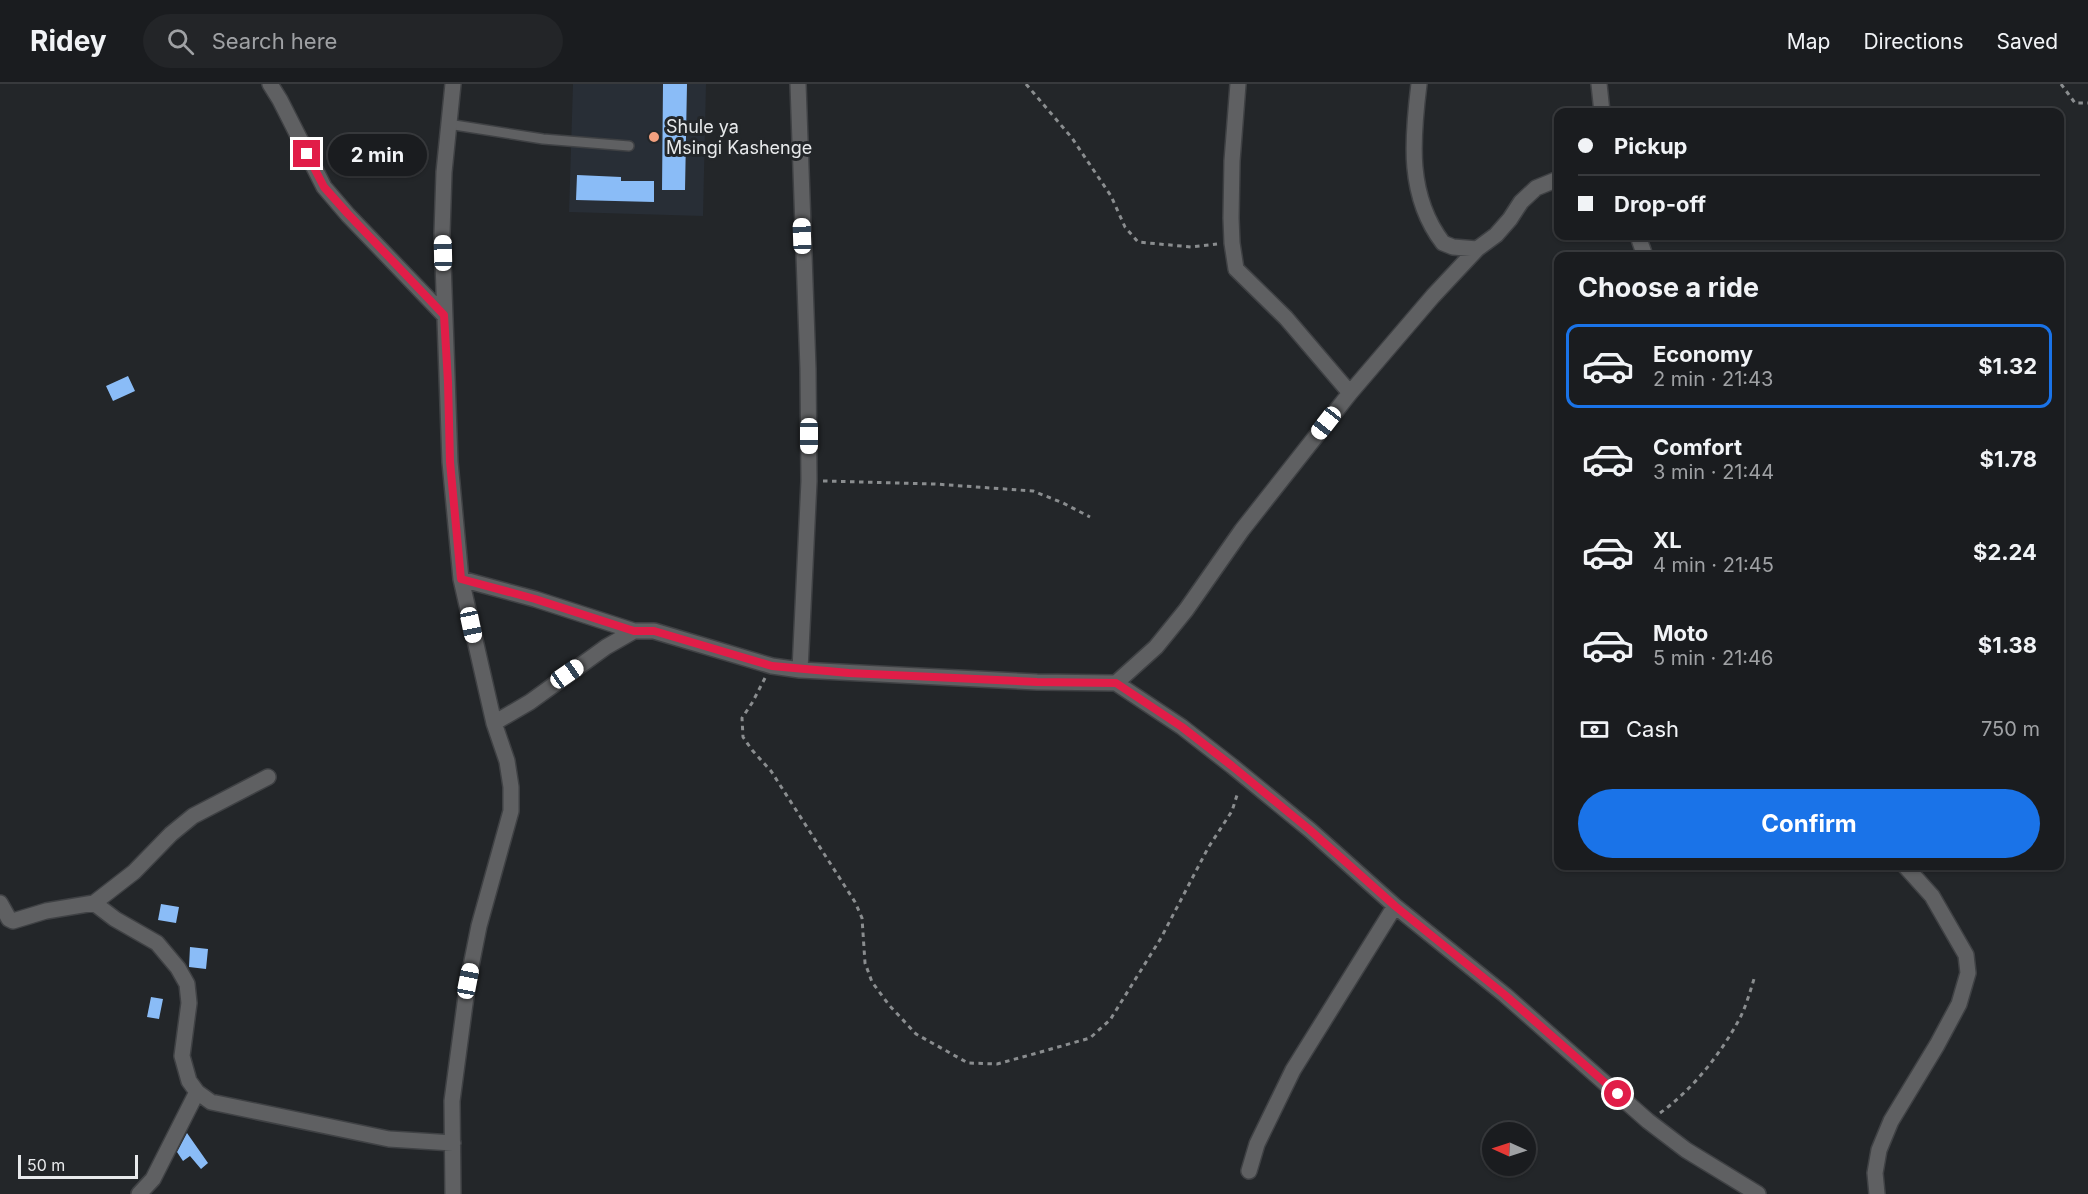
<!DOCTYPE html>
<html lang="en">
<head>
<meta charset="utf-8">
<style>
  body { margin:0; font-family:Inter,sans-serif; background:#232528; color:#f1f3f6; height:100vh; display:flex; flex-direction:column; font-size:22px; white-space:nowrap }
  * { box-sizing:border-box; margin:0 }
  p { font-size:20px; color:#9fa1a4 }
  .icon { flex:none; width:33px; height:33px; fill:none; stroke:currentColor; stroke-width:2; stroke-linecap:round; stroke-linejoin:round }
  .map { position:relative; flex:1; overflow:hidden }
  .side { position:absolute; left:1554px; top:168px; width:510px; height:618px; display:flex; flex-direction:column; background:#1a1c1f; border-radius:12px; box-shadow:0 2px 4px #0004,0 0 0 2px #383a3d }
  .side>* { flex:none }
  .banner { position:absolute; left:1554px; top:24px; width:510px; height:132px; border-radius:12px; box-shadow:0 2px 4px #0004,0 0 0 2px #383a3d; display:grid; align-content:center; height:132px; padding:0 24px; background:#1a1c1f }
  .needle { width:39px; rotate:273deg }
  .buttons { position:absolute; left:1482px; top:1038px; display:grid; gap:12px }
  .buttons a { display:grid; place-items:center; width:54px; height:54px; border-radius:50%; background:#1a1c1f; box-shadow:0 2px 4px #0004,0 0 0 2px #383a3d; font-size:30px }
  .scale { position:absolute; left:18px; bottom:15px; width:120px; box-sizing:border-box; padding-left:6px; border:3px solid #e8eaec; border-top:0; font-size:16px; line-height:21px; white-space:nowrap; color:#e8eaec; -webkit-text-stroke:4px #232629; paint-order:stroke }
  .end { position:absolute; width:27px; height:27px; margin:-14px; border:8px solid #e11d48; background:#fff; box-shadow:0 0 0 3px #fff }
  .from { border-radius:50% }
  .bubble { position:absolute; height:42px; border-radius:21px; background:#1a1c1f; box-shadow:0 2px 4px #0004,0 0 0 2px #383a3d; font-size:20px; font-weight:700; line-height:42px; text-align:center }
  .car { position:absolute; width:18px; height:36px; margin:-18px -9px; border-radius:8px; box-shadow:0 0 4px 2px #0007; background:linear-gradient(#fff 24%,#345 0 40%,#fff 0 76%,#345 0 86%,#fff 0) }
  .banner b { display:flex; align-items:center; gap:21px; height:57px; font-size:22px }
  .banner b+b { border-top:2px solid #383a3d }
  .banner i { width:15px; height:15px; background:#f1f3f6 }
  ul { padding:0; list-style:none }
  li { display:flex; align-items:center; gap:18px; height:84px; margin:0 12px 9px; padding:0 12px; border:3px solid transparent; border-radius:12px }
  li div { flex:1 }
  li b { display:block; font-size:22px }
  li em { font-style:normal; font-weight:700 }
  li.on { border-color:#1a73e8 }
  li>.icon { width:54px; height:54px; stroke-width:1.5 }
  h2 { padding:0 24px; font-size:27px; line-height:72px }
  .pay { display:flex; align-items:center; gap:15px; height:66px; padding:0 24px; font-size:22px }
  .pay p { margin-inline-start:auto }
  .action { display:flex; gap:12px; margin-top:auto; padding:12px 24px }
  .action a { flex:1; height:69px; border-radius:36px; background:#1a73e8; color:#fff; font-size:24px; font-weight:700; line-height:69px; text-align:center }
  header { display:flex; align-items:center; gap:36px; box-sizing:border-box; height:84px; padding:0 30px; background:#1a1c1f; border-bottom:2px solid #383a3d }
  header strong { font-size:28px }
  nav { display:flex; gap:33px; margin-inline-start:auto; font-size:21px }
  .search { width:420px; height:54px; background:#232528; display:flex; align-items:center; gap:15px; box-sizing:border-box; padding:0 21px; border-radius:33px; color:#9fa1a4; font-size:22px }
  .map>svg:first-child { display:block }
  .built { fill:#282e36 }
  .building { fill:#8abcf7 }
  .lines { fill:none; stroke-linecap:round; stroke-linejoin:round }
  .lane-casing { stroke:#3f4144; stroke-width:12 }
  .street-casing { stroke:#3f4144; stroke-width:18 }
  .path { stroke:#8a8d8f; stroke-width:3; stroke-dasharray:4.5 4.5; stroke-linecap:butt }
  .lane { stroke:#5f6062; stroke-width:9 }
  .street { stroke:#5f6062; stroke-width:15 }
  .route { stroke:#e11d48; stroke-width:8 }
  .poi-dot { fill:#f2a07f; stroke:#232629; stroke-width:2 }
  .labels { text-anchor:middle; stroke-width:6; stroke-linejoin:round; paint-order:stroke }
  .poi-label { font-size:18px; fill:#e8eaec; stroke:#232629; text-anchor:start }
</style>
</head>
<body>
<header>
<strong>Ridey</strong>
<div class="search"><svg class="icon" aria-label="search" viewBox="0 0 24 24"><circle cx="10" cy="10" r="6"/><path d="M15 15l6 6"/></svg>Search here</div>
<nav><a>Map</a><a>Directions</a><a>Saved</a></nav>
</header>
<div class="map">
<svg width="2088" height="1110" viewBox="0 0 2088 1110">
  <rect width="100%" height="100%" fill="#232629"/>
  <path class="built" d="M 573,0 L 706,0 L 703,132 L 569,128 Z"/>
  <path class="building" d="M 663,0 L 687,0 L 685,106 L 662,106 Z
    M 577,91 L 621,93 L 621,97 L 654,97 L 654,118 L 576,116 Z
    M 128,292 L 135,307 L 113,317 L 106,302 Z
    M 161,820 L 179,823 L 176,839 L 158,836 Z
    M 190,863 L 208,865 L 206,885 L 189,883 Z
    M 151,913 L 163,915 L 159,935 L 147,933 Z
    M 187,1049 L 208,1079 L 201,1085 L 190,1072 L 183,1077 L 177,1068 Z"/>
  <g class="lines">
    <g class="lane-casing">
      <path id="lane" d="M 448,40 L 543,55 L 629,62"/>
    </g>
    <g class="street-casing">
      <path id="street" d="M 270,0 L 280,16 L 324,103 L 348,131 L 444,231
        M 798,0 L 808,285 L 809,397 L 800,586
        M 1238,0 L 1232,77 L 1231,134 L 1232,159 L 1236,185 L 1286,234 L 1350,309
        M 1419,0 C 1412,56 1407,112 1443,159 L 1453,163 L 1477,165
        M 1599,0 L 1602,28
        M 1638,152 L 1645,172
        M 461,495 L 535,515 L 634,547
        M 1116,599 L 1156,563 L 1186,526 L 1242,446 L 1350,309 L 1433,212 L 1477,165 L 1496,151 L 1510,135 L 1521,118 L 1536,104 L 1558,95
        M 494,639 L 530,618 L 606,563 L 634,547 L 654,547 L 772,582 L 800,586 L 1037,598 L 1116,599 L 1182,643 L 1232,682 L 1310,746 L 1395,822 L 1505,911 L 1648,1037 L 1686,1066 L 1758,1110
        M 0,819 L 9,835 L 13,837 L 46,827 L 94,819 L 134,788 L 171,750 L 193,732 L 268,693
        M 94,819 L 115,835 L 157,859 L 178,884 L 187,900 L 189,919 L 182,972 L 189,997 L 197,1008 L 211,1018 L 389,1055 L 453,1059
        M 1249,1087 L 1257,1060 L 1293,986 L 1395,822
        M 139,1110 L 153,1095 L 197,1008
        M 453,1110 L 452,1017 L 468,897 L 479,842 L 511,727 L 511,703 L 507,677 L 494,639 L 461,495 L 450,378 L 442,149 L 444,88 L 453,0
        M 1877,1110 L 1875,1089 L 1879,1066 L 1891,1037 L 1937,961 L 1959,920 L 1968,889 L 1966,871 L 1932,812 L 1905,782"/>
    </g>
    <path class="path" d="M 1026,0 L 1072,54 L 1111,112 L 1125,143 L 1138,158 L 1191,163 L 1217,160
      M 2061,0 L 2075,19 L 2088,19
      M 823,397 L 935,400 L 1033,407 L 1063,419 L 1090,433
      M 765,594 L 752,619 L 742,634 L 743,653 L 752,666 L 771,687 L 855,818 L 862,834 L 865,879 L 872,898 L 889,921 L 916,950 L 968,979 L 997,980 L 1030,971 L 1090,954 L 1110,936 L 1161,854 L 1208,764 L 1232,727 L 1238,708
      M 1660,1029 C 1693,1005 1720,971 1740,934 C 1746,922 1750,908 1754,895"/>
    <use href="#lane" class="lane"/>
    <use href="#street" class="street"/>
  </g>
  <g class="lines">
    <path class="route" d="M 307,70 L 324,103 L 348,130 L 444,231 L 448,298 L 450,378 L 461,495 L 535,515 L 634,547 L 654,547 L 772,582 L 849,589 L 1037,598 L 1116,599 L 1182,643 L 1232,682 L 1310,746 L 1395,822 L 1505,911 L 1618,1010"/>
  </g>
  <circle class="poi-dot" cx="654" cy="53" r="6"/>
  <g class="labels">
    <g class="poi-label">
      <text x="666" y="49">Shule ya<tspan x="666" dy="21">Msingi Kashenge</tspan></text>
    </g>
  </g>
</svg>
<div class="buttons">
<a><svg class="needle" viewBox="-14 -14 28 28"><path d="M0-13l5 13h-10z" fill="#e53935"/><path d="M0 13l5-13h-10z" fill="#9fa1a4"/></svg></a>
</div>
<div class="scale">50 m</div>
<i class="end from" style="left:1618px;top:1010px"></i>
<i class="end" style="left:307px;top:70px"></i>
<div class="bubble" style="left:328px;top:50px;width:99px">2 min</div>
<i class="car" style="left:802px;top:152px;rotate:358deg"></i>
<i class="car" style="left:443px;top:169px;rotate:359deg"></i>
<i class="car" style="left:1326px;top:339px;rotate:218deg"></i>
<i class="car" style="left:809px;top:352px;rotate:180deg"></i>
<i class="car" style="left:471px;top:541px;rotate:168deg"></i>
<i class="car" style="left:567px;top:590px;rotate:55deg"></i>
<i class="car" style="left:468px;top:897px;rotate:11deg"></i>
<div class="banner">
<b><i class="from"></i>Pickup</b>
<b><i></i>Drop-off</b>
</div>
<section class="side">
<h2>Choose a ride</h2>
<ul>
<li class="on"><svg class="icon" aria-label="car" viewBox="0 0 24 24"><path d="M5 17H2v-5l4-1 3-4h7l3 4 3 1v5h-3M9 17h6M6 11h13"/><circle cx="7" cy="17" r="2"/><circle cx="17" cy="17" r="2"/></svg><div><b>Economy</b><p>2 min · 21:43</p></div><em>$1.32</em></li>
<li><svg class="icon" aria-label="car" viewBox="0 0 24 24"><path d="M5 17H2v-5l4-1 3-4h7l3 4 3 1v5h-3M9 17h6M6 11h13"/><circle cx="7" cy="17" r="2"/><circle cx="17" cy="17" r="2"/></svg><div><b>Comfort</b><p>3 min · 21:44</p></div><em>$1.78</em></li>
<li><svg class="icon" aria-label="car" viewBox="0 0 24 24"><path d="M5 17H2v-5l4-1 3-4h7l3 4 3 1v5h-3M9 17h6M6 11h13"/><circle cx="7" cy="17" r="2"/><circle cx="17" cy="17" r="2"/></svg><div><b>XL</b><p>4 min · 21:45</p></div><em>$2.24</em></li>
<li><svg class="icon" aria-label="car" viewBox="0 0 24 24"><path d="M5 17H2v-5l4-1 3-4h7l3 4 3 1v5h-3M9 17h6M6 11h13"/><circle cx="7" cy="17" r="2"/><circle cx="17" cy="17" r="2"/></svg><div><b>Moto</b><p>5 min · 21:46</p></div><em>$1.38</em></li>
</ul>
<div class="pay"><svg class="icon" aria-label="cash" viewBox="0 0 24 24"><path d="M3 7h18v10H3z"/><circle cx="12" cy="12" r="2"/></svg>Cash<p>750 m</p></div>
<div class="action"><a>Confirm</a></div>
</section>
</div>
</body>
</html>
